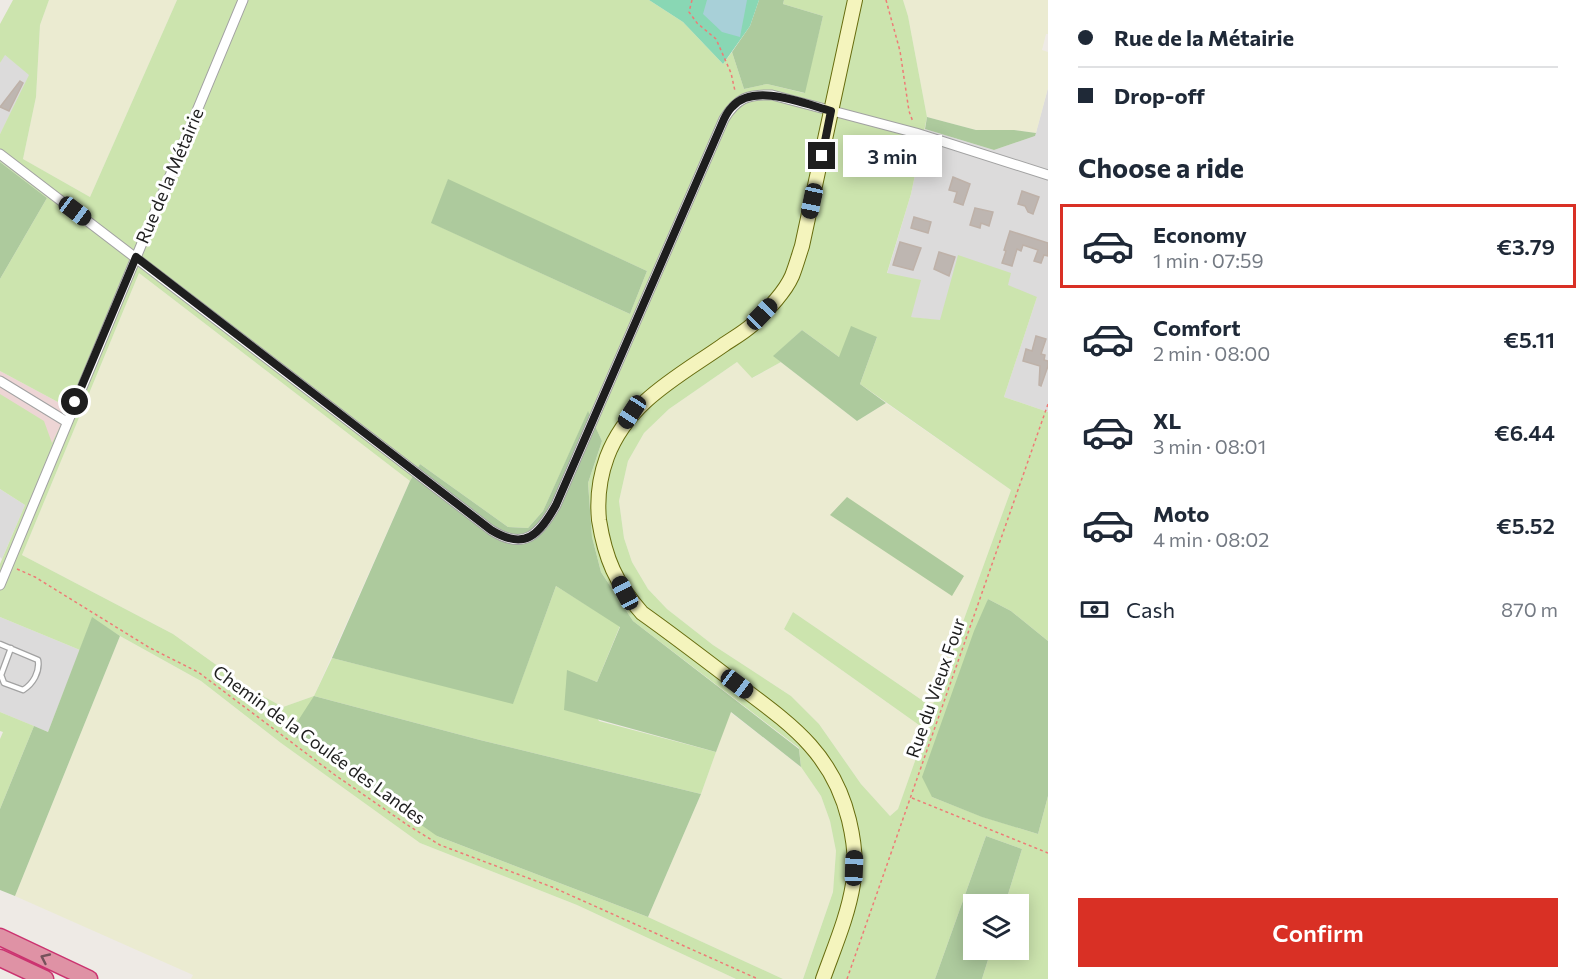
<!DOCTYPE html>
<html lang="en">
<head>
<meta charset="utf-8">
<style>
  body { margin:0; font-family:Commissioner,sans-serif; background:#f6f6f7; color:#1f2937; height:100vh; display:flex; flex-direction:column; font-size:22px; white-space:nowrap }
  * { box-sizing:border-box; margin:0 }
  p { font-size:20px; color:#747a83 }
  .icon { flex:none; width:33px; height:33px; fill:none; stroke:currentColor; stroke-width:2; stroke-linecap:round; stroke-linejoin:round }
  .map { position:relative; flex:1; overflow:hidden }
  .panel { display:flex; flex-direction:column; background:#fff; width:540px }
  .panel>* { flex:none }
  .guide { display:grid; align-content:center; height:132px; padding:0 30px; background:#fff }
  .tools { position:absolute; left:963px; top:894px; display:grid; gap:12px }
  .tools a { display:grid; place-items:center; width:66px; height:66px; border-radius:0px; background:#fff; box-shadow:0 3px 15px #0003; font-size:30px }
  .end { position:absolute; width:27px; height:27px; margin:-14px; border:8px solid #1e1e1e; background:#fff; box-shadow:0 0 0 3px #fff }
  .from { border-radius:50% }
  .bubble { position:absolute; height:42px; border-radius:0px; background:#fff; box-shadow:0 3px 15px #0003; font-size:20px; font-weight:600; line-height:42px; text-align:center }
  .car { position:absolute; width:18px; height:36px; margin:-18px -9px; border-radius:8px; box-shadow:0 0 4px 2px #0007; background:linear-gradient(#222 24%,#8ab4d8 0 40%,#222 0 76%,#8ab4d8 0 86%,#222 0) }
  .guide b { display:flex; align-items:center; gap:21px; height:57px; font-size:22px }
  .guide b+b { border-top:2px solid #e0e1e3 }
  .guide i { width:15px; height:15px; background:#1f2937 }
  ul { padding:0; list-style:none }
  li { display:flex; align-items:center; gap:18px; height:84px; margin:0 12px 9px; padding:0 18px; border:3px solid transparent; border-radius:0px }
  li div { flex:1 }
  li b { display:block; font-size:22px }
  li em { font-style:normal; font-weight:600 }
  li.active { border-color:#d93025 }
  li>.icon { width:54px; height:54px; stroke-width:1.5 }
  h2 { padding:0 30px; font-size:27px; line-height:72px }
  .pay { display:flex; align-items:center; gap:15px; height:66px; padding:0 30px; font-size:22px }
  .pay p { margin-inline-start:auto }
  .primary-button { display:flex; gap:12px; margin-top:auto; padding:12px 30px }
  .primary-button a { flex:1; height:69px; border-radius:0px; background:#d93025; color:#fff; font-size:24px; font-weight:600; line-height:69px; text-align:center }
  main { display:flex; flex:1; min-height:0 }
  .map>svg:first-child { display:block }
  .residential { fill:#dcdbdb }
  .commercial { fill:#edd5d5 }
  .farmland { fill:#ebebd1 }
  .grass { fill:#cce4ae; fill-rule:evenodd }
  .forest { fill:#adca9d }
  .pitch { fill:#89d7b4 }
  .water { fill:#a8d0d8 }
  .building { fill:#beb6b1; stroke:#beb1a8; stroke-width:1.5 }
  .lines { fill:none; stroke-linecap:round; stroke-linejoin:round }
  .lane-casing { stroke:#a2a2a2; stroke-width:7 }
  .street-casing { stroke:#a2a2a2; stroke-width:11 }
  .secondary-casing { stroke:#676c0e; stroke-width:16 }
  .highway-casing { stroke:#cb3370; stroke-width:19 }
  .path { stroke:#ee7b76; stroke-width:1.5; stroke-dasharray:3 3; stroke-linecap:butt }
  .lane { stroke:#fff; stroke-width:4.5 }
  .street { stroke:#fff; stroke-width:9 }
  .secondary { stroke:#f4f4bd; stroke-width:14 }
  .highway { stroke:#df92a5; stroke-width:16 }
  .oneway { stroke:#75525b }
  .route { stroke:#1e1e1e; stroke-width:8 }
  .labels { text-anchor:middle; stroke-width:6; stroke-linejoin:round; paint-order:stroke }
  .street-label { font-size:18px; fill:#1e1e1e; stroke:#fff }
</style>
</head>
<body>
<main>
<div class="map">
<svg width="1048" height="979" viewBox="0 0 1048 979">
  <rect width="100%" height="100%" fill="#eeeae5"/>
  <path class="residential" d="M 4,54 L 30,75 L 0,134 L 0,63 Z
    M 1048,88 L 1048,412 L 1004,397 L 1037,297 L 940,321 L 911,317 L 887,274 L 911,194 L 925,129 L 994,150 L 1035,136 Z
    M 0,489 L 25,505 L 2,559 L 0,557 Z
    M 0,617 L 80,650 L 48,732 L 0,712 Z"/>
  <path class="commercial" d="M 0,371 L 69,408 L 53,443 L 0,489 Z"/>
  <path class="farmland" d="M 49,0 L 177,0 L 90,197 L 23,159 L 36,97 L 40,25 Z
    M 903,0 L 1048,0 L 1048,34 L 1046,34 L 1042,50 L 1048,52 L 1048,88 L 1036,133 L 1014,130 L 976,130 L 927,117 L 908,16 Z
    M 139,273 L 410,481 L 314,696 L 283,707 L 250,689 L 173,634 L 22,555 Z
    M 737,362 L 753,378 L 781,362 L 857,421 L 886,403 L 1011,490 L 932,707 L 793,612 L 784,629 L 926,730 L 898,809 L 890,816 L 861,784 L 819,724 L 791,696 L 713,645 L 667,609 L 648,589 L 632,562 L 624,538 L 619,501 L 628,461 L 644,433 L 669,409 Z
    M 120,636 L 201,681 L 281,743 L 420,843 L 577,905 L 736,979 L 191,979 L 193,975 L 15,896 Z
    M 730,712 L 801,767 L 821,796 L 830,821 L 836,851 L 833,892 L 803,979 L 783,979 L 648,917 L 701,794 Z"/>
  <path class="grass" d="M 13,0 L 49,0 L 40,25 L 36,97 L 23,159 L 90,197 L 177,0 L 649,0 L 683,22 L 723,64 L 732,52 L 744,89 L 767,84 L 804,93 L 823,16 L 783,4 L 784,0 L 903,0 L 908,16 L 927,117 L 911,194 L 887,273 L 921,280 L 911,317 L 940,320 L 958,255 L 1011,273 L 1008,285 L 1037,297 L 1004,397 L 1048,412 L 1048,641 L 1011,611 L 988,599 L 932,797 L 983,817 L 1038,834 L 1048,796 L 1048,979 L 982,979 L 991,950 L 1018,950 L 1018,904 L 1005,904 L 1022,849 L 986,836 L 935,979 L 803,979 L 833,892 L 836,851 L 830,821 L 821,796 L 801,767 L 799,748 L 633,621 L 601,572 L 592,537 L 588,483 L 602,441 L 588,412 L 543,511 L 528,528 L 508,527 L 420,464 L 410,481 L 139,273 L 22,555 L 173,634 L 250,689 L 283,707 L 314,696 L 332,658 L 513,703 L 556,586 L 620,626 L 597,682 L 567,671 L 599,721 L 716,752 L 701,794 L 480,740 L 314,696 L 437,836 L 648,917 L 783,979 L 736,979 L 577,905 L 420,843 L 281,743 L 201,681 L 120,636 L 92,618 L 80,650 L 0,617 L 0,564 L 25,505 L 0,489 L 0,394 L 44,421 L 52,443 L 69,408 L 0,371 L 0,279 L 47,198 L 0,162 L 0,134 L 29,75 L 5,55 L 0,63 L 0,24 ZM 448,180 L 647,271 L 630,314 L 432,223 ZM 802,330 L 839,357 L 877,337 L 860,384 L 1011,490 L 932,707 L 793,612 L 784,629 L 926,730 L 898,809 L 890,816 L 861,784 L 819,724 L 791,696 L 713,645 L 667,609 L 648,589 L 632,562 L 624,538 L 619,501 L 628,461 L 644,433 L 669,409 L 737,362 L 752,378 L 781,362 L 774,356 Z
    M 0,712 L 34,726 L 0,809 L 0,739 L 3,732 L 0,731 Z"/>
  <path class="forest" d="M 759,0 L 784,0 L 783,4 L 823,16 L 805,93 L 767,84 L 744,89 L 732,52 L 750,26 Z
    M 927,117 L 976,130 L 1014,130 L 1036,133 L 1035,136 L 994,150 L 925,129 Z
    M 0,162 L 47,198 L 0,279 Z
    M 448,179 L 647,271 L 630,314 L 431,223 Z
    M 851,326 L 877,337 L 860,384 L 886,403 L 857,421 L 773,356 L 802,330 L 839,357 Z
    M 588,411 L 602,441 L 588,483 L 592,537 L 601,572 L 633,621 L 799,749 L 801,767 L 731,712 L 716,752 L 564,710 L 567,670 L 597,682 L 620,627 L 556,586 L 513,704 L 332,658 L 410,481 L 420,464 L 508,527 L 528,528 L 543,511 Z
    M 847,497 L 964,576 L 952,596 L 830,515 Z
    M 988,599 L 1011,611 L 1048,641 L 1048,796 L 1038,834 L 982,817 L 932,797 L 922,777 L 974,631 Z
    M 92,617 L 120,636 L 15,896 L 0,890 L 0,809 L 34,726 L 48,732 Z
    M 314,696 L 480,740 L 701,794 L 648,917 L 437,836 L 290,733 Z
    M 986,836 L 1022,849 L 1005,904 L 974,904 L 974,950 L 991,950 L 982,979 L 935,979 Z"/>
  <path class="pitch" d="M 649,0 L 759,0 L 750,26 L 723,64 L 683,22 Z"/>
  <path class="water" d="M 707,0 L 747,0 L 740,37 L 722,32 L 703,14 Z"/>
  <path class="building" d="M 20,81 L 23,83 L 9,111 L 0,107 Z
    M 953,177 L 970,184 L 963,205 L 954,202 L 957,192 L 949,190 Z
    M 1022,191 L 1039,197 L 1033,214 L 1028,212 L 1025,206 L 1018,204 Z
    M 975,208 L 993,212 L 989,226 L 981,223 L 980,228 L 970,225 Z
    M 914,217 L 931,222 L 928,233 L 911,228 Z
    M 1010,231 L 1048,243 L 1048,256 L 1044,255 L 1041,263 L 1034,261 L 1038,250 L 1023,245 L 1021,251 L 1017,249 L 1012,266 L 1002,263 L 1006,251 L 1004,250 Z
    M 900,242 L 921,248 L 913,270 L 893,265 Z
    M 939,252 L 955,257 L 949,276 L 934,269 Z
    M 1036,336 L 1046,339 L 1041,354 L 1045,355 L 1044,360 L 1048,361 L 1048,366 L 1041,386 L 1039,385 L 1040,366 L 1023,361 L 1026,349 L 1032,351 Z"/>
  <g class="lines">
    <g class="lane-casing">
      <path id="lane" d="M 0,644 L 38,660 C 40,672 33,684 23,690 L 4,683 L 1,675 L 11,648"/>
    </g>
    <g class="street-casing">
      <path id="street" d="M 0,154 L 491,530 C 524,551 539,535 556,505 L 724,119 C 737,98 748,94 772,95 L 916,133 L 1048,175
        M 0,381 L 67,422
        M 0,585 L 243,0"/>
    </g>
    <g class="secondary-casing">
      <path id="secondary" d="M 823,979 C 834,948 848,916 853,884 C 857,863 854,841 849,820 C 832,750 787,722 733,681 C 703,658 673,635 642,613 C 616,584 605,558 599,520 C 597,499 600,476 607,457 C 628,402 676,378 722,346 C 732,339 743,333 752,325 C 766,311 784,294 792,276 C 796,266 799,255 802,246 L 855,0"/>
    </g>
    <g class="highway-casing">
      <path id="highway" d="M 0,937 L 89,979
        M 0,958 L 45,979"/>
    </g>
    <path class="path" d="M 692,0 L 689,12 L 697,23 L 716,39 L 731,73 L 735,91
      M 886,0 L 900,51 L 909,111 L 913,122
      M 17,569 L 35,577 L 150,648 L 198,672 L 335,775 L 409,826 L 440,845 L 552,887 L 758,979
      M 912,798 L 1048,853
      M 847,979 L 1048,404"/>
    <use href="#lane" class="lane"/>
    <use href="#street" class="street"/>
    <use href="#secondary" class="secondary"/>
    <use href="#highway" class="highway"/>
  </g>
  <defs><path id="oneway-chevron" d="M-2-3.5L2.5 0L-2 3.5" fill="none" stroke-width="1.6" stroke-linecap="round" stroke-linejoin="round" transform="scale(1.5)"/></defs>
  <use class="oneway" href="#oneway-chevron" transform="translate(45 958) rotate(-155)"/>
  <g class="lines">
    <path class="route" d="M 75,402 L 136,257 L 491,530 C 525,551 539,535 556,505 L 724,119 C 726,115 729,110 732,107 C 754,82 805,104 831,111 L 822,156"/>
  </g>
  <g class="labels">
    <g class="street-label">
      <text transform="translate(170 176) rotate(-67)" y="6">Rue de la Métairie</text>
      <text transform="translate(936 688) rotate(-71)" y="6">Rue du Vieux Four</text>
      <text transform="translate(319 745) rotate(36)" y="6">Chemin de la Coulée des Landes</text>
    </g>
  </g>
</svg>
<div class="tools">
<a><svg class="icon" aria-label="layers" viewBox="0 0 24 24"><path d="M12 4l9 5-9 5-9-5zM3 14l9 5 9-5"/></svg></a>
</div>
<i class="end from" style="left:75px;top:402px"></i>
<i class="end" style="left:822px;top:156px"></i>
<div class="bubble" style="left:843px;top:135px;width:99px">3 min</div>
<i class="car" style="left:812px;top:201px;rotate:192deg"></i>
<i class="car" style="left:75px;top:211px;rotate:127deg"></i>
<i class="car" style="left:762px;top:314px;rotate:44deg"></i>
<i class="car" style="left:632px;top:412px;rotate:213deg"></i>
<i class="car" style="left:625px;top:593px;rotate:332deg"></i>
<i class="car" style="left:737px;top:684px;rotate:127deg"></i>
<i class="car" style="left:854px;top:868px;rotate:2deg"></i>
</div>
<section class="panel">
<div class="guide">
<b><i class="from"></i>Rue de la Métairie</b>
<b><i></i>Drop-off</b>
</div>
<h2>Choose a ride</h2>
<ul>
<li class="active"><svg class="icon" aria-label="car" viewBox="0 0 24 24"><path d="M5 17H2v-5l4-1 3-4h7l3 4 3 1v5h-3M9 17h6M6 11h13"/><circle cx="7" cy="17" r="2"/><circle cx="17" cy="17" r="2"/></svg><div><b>Economy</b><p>1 min · 07:59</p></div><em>€3.79</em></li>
<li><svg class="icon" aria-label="car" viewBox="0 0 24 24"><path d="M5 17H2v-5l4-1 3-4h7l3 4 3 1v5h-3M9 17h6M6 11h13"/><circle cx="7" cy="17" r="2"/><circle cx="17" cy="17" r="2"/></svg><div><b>Comfort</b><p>2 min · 08:00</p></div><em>€5.11</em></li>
<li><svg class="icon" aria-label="car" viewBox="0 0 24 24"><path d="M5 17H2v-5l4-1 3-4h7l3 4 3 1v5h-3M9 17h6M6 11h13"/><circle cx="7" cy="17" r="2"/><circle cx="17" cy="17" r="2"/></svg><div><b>XL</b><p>3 min · 08:01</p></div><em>€6.44</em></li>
<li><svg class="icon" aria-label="car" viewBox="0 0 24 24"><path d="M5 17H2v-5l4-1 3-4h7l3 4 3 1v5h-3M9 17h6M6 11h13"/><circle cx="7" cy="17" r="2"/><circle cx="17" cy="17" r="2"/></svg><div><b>Moto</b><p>4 min · 08:02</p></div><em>€5.52</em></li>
</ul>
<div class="pay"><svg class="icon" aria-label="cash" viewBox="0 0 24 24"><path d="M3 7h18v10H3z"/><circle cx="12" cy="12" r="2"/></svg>Cash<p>870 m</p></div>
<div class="primary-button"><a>Confirm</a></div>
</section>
</main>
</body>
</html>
